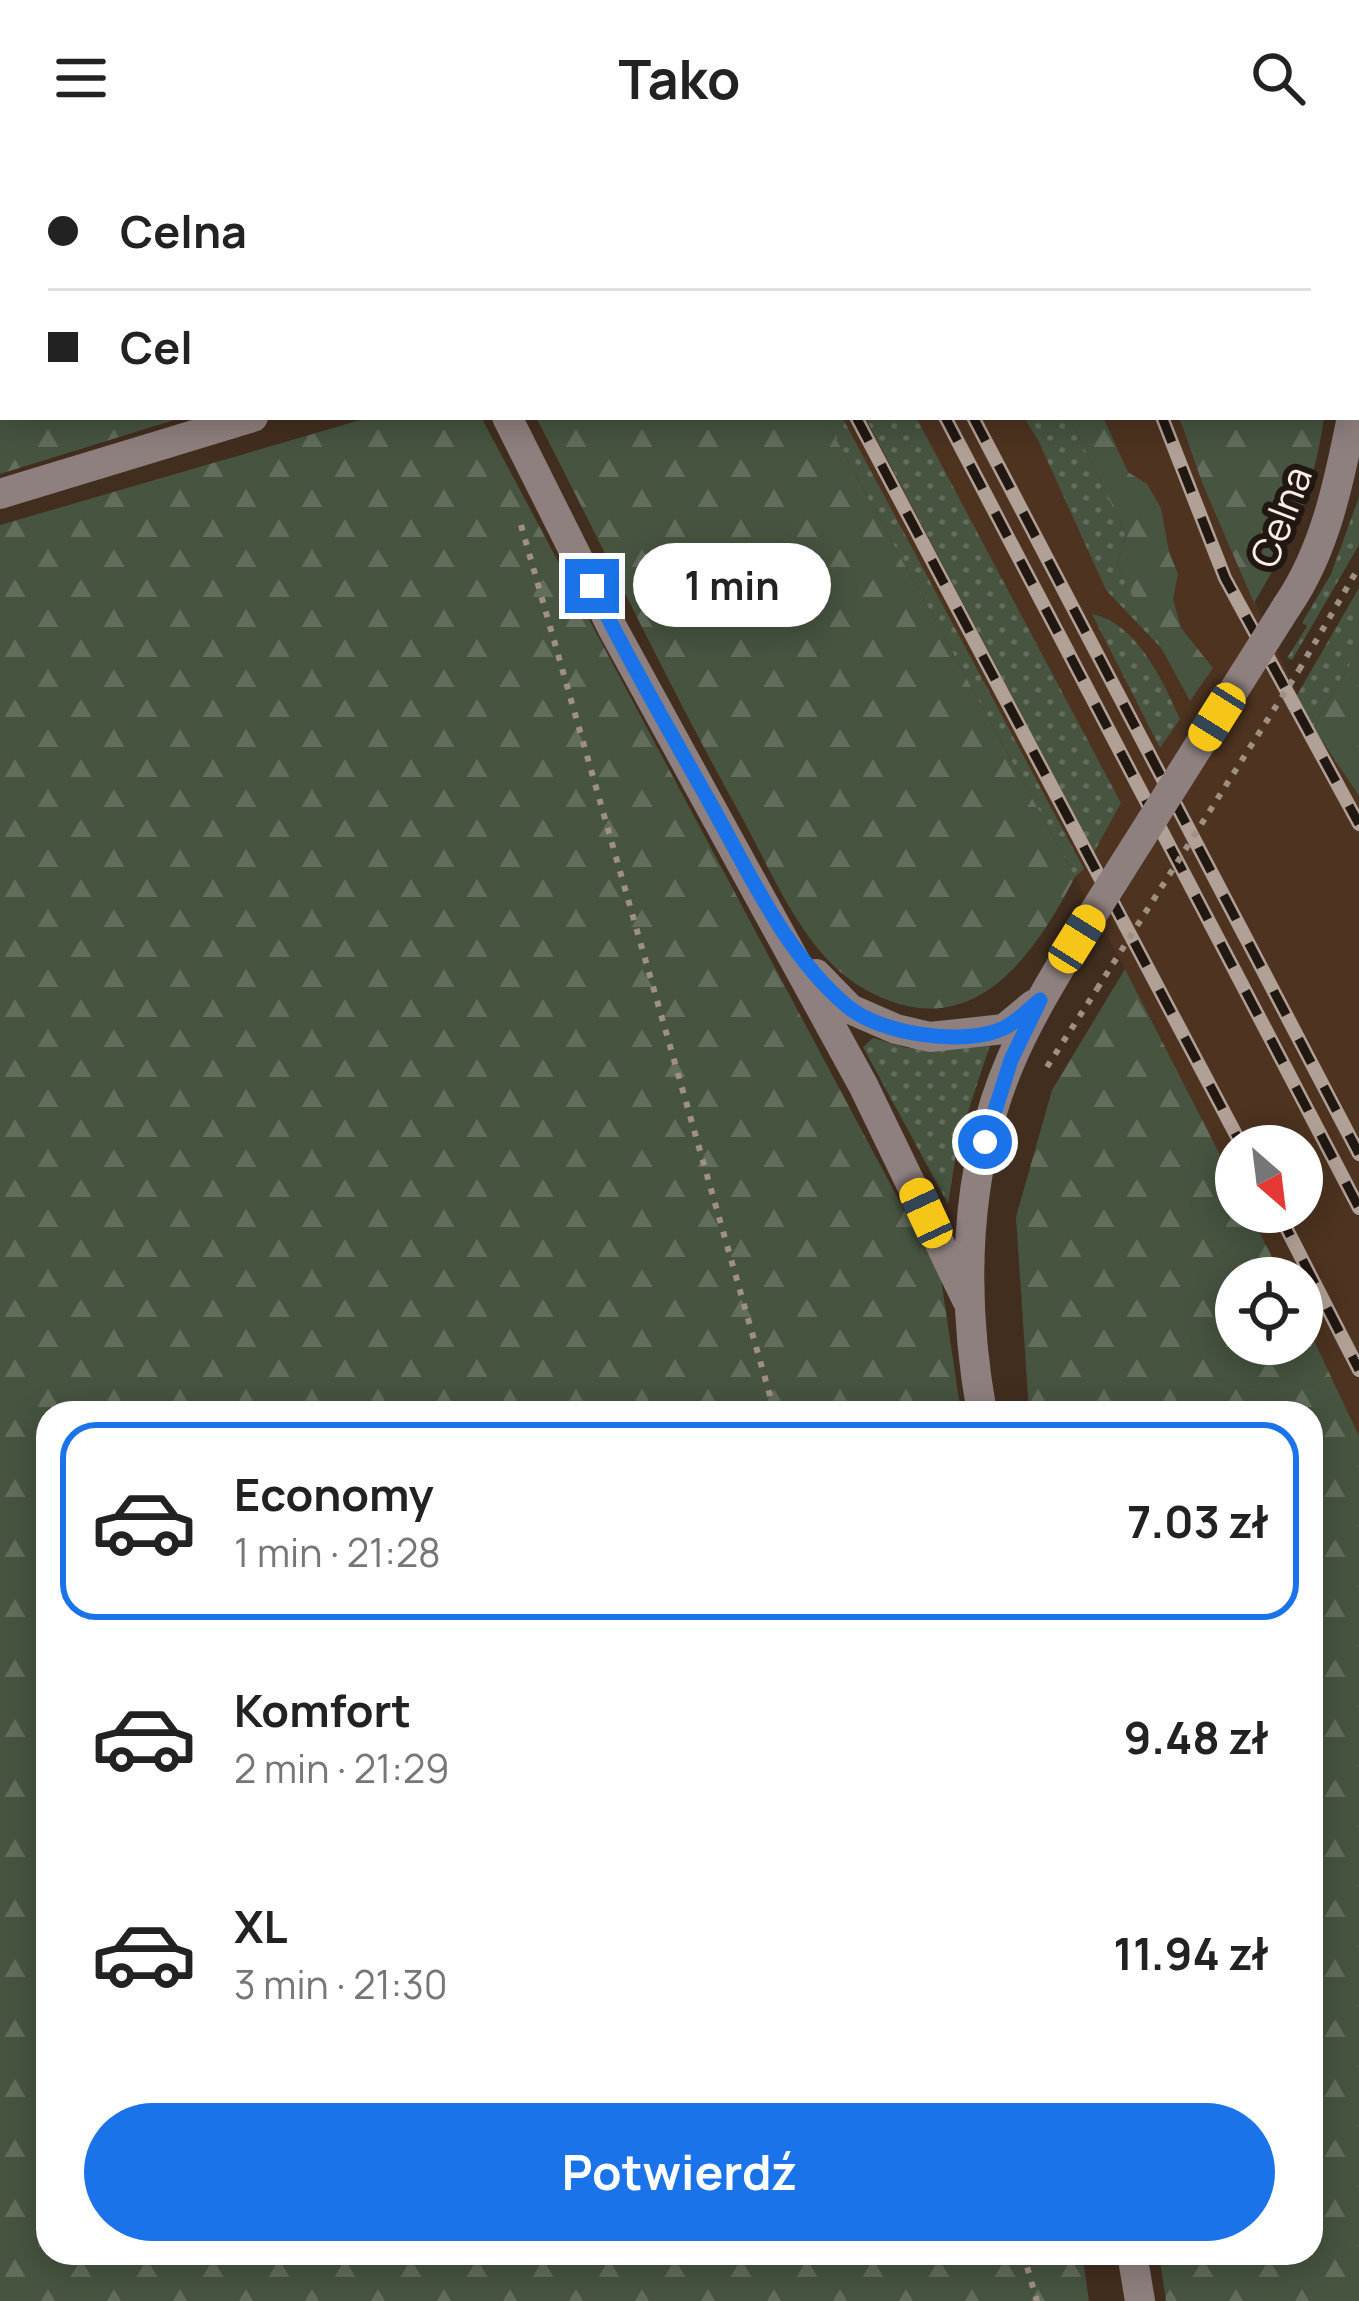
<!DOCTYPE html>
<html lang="pl">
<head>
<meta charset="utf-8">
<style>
  body { margin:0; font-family:Manrope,sans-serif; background:#f6f6f6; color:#222; height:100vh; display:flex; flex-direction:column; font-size:45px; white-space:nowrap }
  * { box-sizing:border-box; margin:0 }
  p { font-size:39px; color:#767676 }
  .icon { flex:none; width:66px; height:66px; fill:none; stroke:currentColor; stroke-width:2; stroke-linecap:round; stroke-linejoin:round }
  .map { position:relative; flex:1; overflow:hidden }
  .panel { position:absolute; left:36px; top:1245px; width:1287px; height:864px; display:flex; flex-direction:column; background:#fff; border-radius:36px; box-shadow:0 6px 30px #0003 }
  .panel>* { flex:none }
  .banner { position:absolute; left:0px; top:0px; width:1359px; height:264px; box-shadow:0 6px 30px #0003; display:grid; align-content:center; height:264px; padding:0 48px; background:#fff }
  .needle { width:78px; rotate:152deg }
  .fabs { position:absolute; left:1215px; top:969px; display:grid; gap:24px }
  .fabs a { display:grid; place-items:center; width:108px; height:108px; border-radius:50%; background:#fff; box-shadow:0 6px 30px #0003; font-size:60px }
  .end { position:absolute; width:54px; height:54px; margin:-27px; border:15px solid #1a73e8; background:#fff; box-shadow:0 0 0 6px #fff }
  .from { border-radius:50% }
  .bubble { position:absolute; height:84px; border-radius:42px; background:#fff; box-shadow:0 6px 30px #0003; font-size:39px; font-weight:700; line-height:84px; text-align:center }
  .car { position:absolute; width:36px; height:72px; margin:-36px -18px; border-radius:15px; box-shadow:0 0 9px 3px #0007; background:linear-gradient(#f5c518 24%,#345 0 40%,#f5c518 0 76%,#345 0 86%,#f5c518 0) }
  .banner b { display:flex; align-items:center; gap:42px; height:114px; font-size:45px }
  .banner b+b { border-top:3px solid #e0e0e0 }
  .banner i { width:30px; height:30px; background:#222 }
  ul { padding:21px 0 0; list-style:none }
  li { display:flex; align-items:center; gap:36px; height:198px; margin:0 24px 18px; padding:0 24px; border:6px solid transparent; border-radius:36px }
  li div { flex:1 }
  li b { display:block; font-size:45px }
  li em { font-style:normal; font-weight:700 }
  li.active { border-color:#1a73e8 }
  li>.icon { width:108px; height:108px; stroke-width:1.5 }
  .action { display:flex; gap:24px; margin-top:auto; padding:24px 48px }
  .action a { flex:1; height:138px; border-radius:72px; background:#1a73e8; color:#fff; font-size:48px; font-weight:700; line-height:138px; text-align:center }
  header { display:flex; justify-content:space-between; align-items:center; height:156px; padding:0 48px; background:#fff; font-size:54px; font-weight:700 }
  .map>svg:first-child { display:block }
  .built { fill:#4d3320 }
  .grass { fill:url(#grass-dots) }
  .forest { fill:url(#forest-firs) }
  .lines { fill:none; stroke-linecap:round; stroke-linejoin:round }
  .path { stroke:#a08f83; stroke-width:6; stroke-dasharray:6 9; stroke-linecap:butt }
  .minor { stroke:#8e807e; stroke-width:30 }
  .rail-casing { stroke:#b1a095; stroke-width:14 }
  .rail { stroke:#221812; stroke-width:9; stroke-dasharray:27; stroke-linecap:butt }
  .path-bridge { stroke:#a08f83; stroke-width:6; stroke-dasharray:6 9; stroke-linecap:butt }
  .minor-bridge { stroke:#8e807e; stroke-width:30 }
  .route { stroke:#1a73e8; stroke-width:15 }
  .labels { text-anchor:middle; stroke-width:12; stroke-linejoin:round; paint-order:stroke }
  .street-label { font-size:39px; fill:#fceee5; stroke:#221812 }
</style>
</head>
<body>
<header><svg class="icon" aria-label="menu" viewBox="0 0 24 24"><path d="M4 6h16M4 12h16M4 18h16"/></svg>Tako<svg class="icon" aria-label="search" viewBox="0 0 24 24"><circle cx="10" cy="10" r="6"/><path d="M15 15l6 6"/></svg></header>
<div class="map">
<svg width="1359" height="2145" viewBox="0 0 1359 2145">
  <defs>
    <pattern id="grass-dots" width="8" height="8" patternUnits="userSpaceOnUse" patternTransform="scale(3)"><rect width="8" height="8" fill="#465440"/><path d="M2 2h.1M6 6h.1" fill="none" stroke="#626d5b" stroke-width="1.8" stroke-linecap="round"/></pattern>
    <pattern id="forest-firs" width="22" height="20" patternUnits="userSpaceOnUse" patternTransform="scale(3)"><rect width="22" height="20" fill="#465440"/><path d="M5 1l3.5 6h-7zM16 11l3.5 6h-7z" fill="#626d5b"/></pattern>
  </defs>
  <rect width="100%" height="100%" fill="#422e1f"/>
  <path class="built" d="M 824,261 L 1179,261 L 1203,329 L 1297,539 L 1313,571 L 1359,640 L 1359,1280 L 1302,1159 L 1302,1122 L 1283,1122 L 1249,1056 L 1302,1056 L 1302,990 L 1236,990 L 1236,1030 L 1125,813 Z"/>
  <path class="grass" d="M 824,261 L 842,261 L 1084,713 L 1075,721 Z
    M 865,261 L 916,261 L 1121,647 L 1094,696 Z
    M 1024,261 L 1069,261 L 1126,378 L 1117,410 L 1163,494 L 1106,434 L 1038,284 Z
    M 1359,341 L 1359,389 L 1292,504 L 1287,502 L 1307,470 L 1302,467 L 1331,418 Z
    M 1359,432 L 1359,493 L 1313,571 L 1297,539 Z
    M 1092,458 C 1137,467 1163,525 1180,563 L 1160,592 Z
    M 873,882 L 907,892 L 990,889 L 958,986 L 948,1048 L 863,891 Z"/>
  <path class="forest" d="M 0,0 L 373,0 L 374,3 L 3,3 L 3,261 L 184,261 L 0,318 Z
    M 371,261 L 481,261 L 941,1123 L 961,1257 L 48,1257 L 48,2097 L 1082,2097 L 1089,2145 L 0,2145 L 0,369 Z
    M 536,261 L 824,261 L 1075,721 C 1032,803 971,892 866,834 C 804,800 773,717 740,658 C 668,528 604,393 536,261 Z
    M 1069,261 L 1103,261 L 1128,316 L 1147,328 L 1161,352 L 1169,396 L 1178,418 L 1173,443 L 1181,472 L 1213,512 L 1190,545 L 1117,410 L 1126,378 Z
    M 1179,261 L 1324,261 C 1314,335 1292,383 1254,447 L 1203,329 Z
    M 1359,493 L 1359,640 L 1313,571 Z
    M 1125,813 L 1236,1030 L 1236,1056 L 1249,1056 L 1283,1122 L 1236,1122 L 1236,1188 L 1302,1188 L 1302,1159 L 1359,1280 L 1359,2145 L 1166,2145 L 1159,2097 L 1311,2097 L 1311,1257 L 1029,1257 L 1016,1061 L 1052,934 Z"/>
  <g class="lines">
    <path class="path" d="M 1356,0 L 1359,7
      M 521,369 L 775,1257
      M 1299,514 L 1359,411
      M 1047,911 L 1097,833
      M 1023,2097 L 1037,2145"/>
    <path class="minor" d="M 405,0 L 406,3
      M 1258,0 L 1260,3
      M 1313,0 L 1314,3
      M 1356,164 L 1356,238
      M 507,261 L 613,473 L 863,929 L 967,1144
      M 0,338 L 253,261
      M 1287,450 C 1325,395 1339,326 1352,261
      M 816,818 L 850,853 L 896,873 L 930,881 L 1004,873 L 1033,849
      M 982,1257 C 961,1141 963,1015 1011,904 C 1029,862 1053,823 1077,783
      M 1132,2097 L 1140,2145"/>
    <g class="rail-casing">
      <path id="rail" d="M 717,0 L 719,3
        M 808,0 L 809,3
        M 836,0 L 838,3
        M 1035,0 L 1036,3
        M 856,261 L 1242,990
        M 945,261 L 1359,1052
        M 973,261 L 1359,998
        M 1162,261 L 1225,422 L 1359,668
        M 1278,1056 L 1359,1214"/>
    </g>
    <use href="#rail" class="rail"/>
    <path class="path-bridge" d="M 1097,833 L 1299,514"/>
    <path class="minor-bridge" d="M 1077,783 L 1287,450"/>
  </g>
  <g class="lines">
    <path class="route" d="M 592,430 C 628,504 670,575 710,647 C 749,716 785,798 847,850 C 880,878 965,891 1004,872 C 1017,866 1029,853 1040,844 L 1011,904 L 985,986"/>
  </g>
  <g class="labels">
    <g class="street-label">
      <text transform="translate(1281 361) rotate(-69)" y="14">Celna</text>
    </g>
  </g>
</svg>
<div class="fabs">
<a><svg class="needle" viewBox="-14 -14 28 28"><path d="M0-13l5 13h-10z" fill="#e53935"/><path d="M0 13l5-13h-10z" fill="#767676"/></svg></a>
<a><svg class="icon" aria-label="locate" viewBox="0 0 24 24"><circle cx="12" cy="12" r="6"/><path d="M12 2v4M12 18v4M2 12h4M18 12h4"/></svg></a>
</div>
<i class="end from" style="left:985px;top:986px"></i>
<i class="end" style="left:592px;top:430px"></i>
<div class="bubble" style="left:633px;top:387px;width:198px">1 min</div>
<i class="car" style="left:1217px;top:561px;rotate:212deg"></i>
<i class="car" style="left:1077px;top:783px;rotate:32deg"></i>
<i class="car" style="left:926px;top:1057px;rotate:335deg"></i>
<div class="banner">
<b><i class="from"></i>Celna</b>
<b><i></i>Cel</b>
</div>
<section class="panel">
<ul>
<li class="active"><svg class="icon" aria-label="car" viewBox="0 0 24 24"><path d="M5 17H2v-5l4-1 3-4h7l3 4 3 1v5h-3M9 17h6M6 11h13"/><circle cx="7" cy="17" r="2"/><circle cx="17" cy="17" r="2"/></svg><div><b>Economy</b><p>1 min · 21:28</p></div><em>7.03 zł</em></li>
<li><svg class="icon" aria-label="car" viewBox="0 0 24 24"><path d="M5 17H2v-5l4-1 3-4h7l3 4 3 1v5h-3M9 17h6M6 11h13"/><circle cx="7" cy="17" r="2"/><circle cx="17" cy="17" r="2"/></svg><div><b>Komfort</b><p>2 min · 21:29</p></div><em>9.48 zł</em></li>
<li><svg class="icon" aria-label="car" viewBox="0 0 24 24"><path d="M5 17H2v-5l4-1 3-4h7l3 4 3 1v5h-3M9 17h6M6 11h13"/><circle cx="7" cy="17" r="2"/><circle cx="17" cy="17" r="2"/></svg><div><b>XL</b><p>3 min · 21:30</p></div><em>11.94 zł</em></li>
</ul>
<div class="action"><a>Potwierdź</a></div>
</section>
</div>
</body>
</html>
